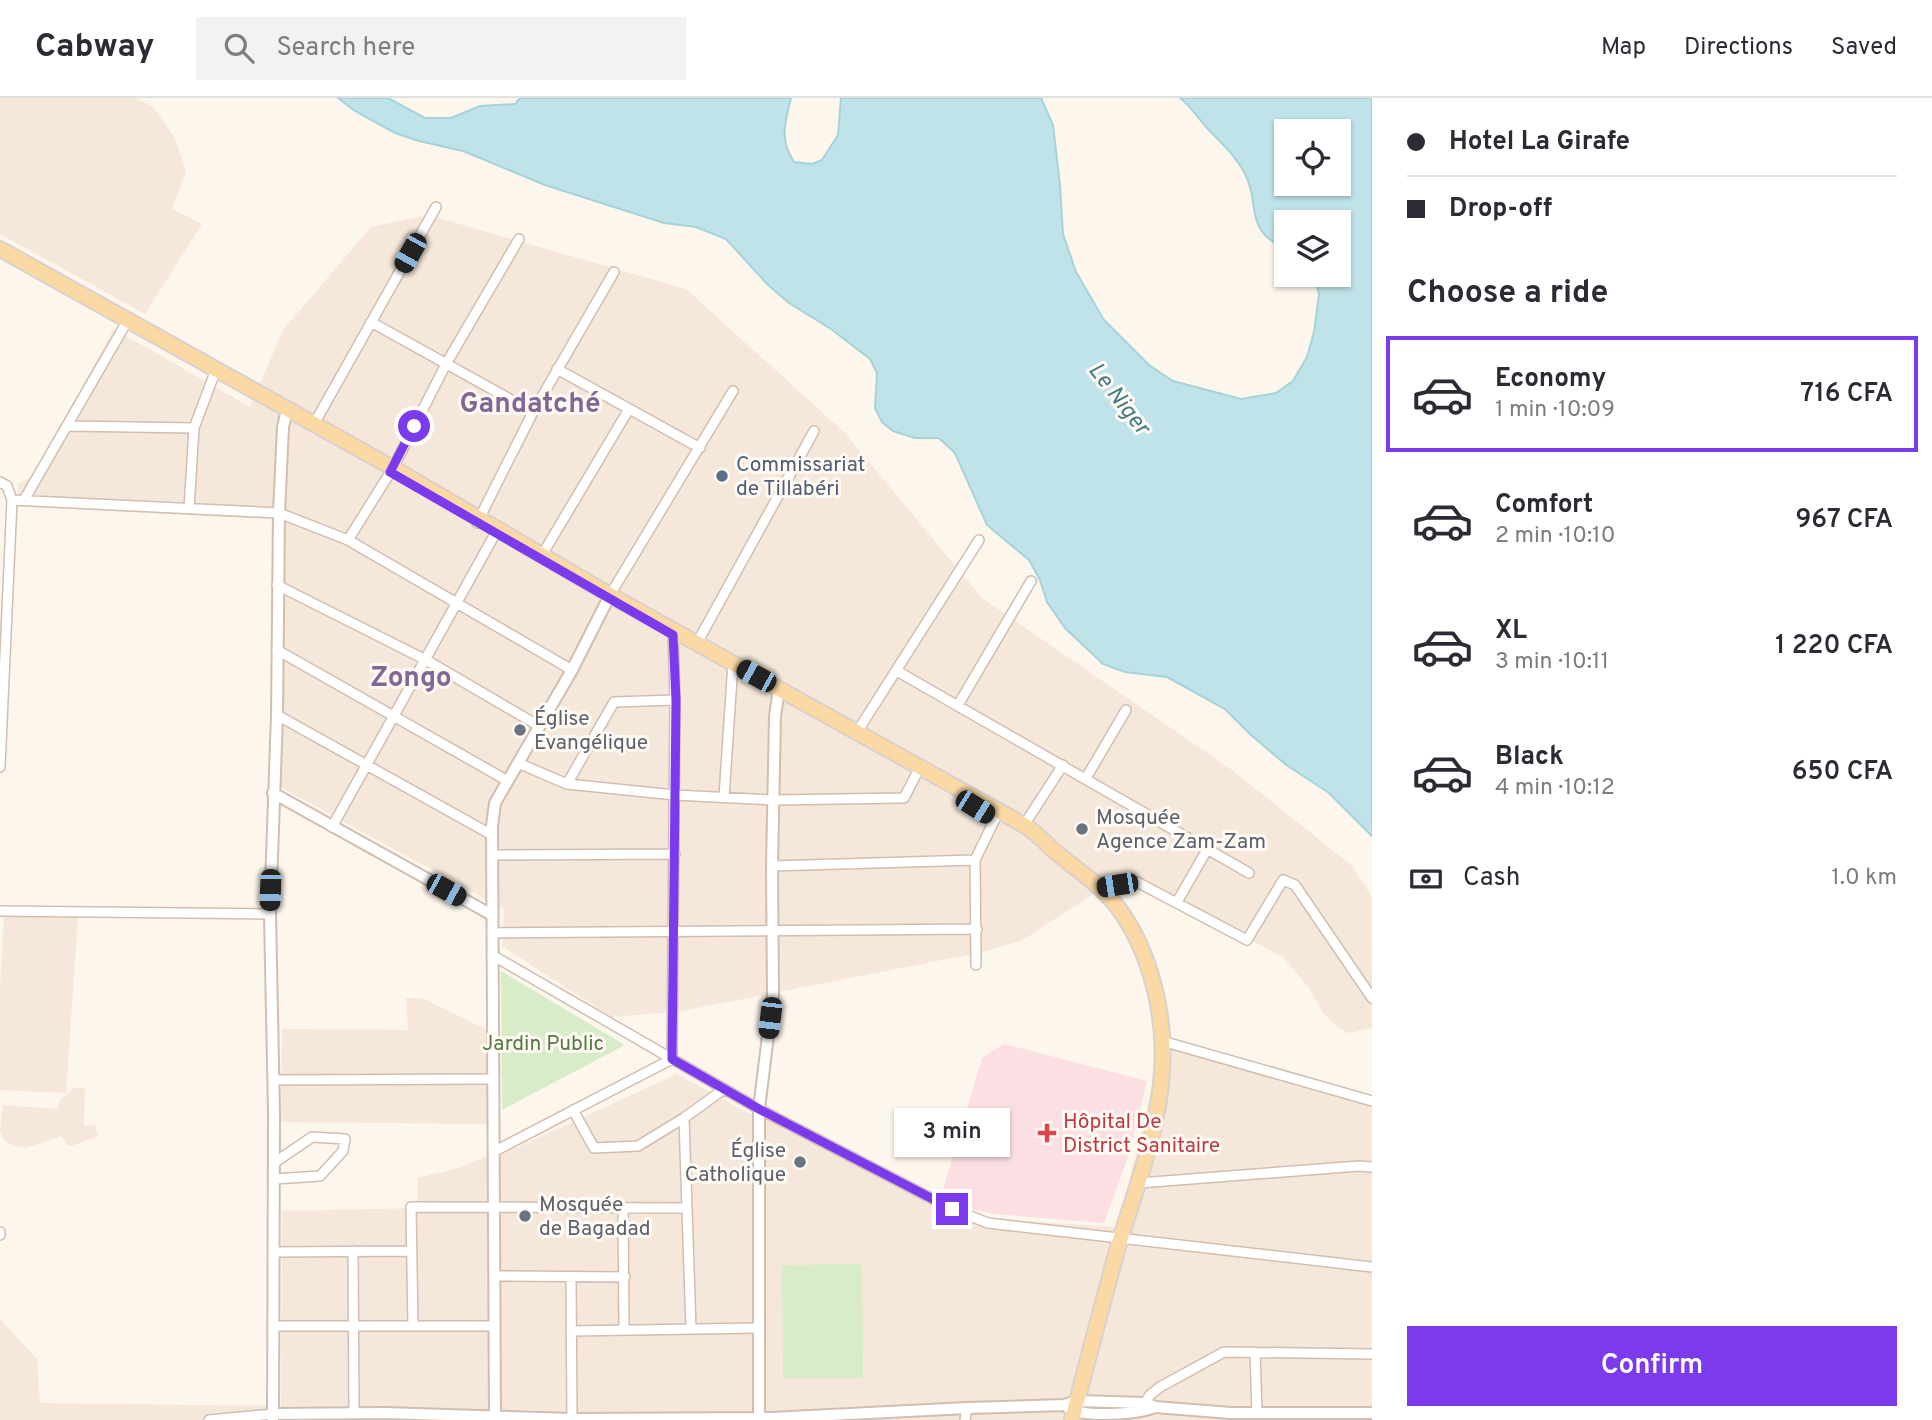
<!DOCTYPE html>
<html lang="en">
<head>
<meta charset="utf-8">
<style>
  body { margin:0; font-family:Overpass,sans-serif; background:#f2f2f3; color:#2b2b33; height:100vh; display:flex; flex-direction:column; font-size:26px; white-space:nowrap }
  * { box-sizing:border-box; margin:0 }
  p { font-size:23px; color:#7c7c81 }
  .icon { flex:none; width:38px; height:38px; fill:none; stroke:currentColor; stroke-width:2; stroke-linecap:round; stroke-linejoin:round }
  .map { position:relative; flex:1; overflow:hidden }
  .panel { display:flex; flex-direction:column; background:#fff; width:560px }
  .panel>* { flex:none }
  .hud { display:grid; align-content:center; height:154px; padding:0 35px; background:#fff }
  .buttons { position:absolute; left:1274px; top:21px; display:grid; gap:14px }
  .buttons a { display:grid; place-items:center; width:77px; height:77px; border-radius:0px; background:#fff; box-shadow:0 2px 5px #0004; font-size:35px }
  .end { position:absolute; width:32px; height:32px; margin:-16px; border:9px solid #7c3aed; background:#fff; box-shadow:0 0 0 4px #fff }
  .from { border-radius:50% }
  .bubble { position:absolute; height:49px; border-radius:0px; background:#fff; box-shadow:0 2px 5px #0004; font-size:23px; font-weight:600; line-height:49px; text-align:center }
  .car { position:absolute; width:21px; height:42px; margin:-21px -10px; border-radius:9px; box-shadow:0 0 5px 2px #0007; background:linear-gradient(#222 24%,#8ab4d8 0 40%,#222 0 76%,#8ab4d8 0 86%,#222 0) }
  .hud b { display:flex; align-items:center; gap:24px; height:66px; font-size:26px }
  .hud b+b { border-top:2px solid #e1e1e2 }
  .hud i { width:18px; height:18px; background:#2b2b33 }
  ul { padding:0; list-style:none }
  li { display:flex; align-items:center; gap:21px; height:116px; margin:0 14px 10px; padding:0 21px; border:4px solid transparent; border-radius:0px }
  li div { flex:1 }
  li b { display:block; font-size:26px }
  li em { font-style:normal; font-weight:600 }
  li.selected { border-color:#7c3aed }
  li>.icon { width:63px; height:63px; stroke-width:1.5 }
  h2 { padding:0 35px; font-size:32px; line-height:84px }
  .pay { display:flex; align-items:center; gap:18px; height:77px; padding:0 35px; font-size:26px }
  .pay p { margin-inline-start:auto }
  .button { display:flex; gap:14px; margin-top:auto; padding:14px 35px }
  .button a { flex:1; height:80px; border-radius:0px; background:#7c3aed; color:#fff; font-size:28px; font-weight:600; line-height:80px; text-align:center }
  header { display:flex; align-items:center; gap:42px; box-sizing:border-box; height:98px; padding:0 35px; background:#fff; border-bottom:2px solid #e1e1e2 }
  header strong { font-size:33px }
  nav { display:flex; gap:38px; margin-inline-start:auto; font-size:24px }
  .search { width:490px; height:63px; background:#f2f2f3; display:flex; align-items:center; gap:18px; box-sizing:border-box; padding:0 24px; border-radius:0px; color:#7c7c81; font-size:26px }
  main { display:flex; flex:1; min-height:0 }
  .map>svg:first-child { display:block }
  .residential { fill:#f5e8da }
  .medical { fill:#fbdfe3 }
  .green { fill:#d8ecc9 }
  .water { fill:#bfe3e8; stroke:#a5d3da; stroke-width:2; fill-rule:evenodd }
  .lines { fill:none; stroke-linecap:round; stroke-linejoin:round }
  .minor-casing { stroke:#d1beb0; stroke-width:12 }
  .tertiary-casing { stroke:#d1beb0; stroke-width:14 }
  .primary-casing { stroke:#dad1cd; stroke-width:18 }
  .minor { stroke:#fff; stroke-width:9 }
  .tertiary { stroke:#fff; stroke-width:10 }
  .primary { stroke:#fbd9a5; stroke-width:14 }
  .route { stroke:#7c3aed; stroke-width:9 }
  .service-dot { fill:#5c6f8a; stroke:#fffaf3; stroke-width:2.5 }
  .worship-dot { fill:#6b7280; stroke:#fffaf3; stroke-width:2.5 }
  .health-dot { fill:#e0444e; stroke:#fffaf3; stroke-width:2.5 }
  .labels { text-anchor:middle; stroke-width:6; stroke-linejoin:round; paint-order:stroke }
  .service-label { font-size:21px; fill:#4e5e75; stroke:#fffaf3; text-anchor:start }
  .worship-label { font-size:21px; fill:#5b616d; stroke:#fffaf3; text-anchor:start }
  .park-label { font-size:21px; fill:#537a41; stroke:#fffaf3 }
  .health-label { font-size:21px; fill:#be3a42; stroke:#fffaf3; text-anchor:start }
  .water-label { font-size:23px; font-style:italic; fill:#437c86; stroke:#fffaf3 }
  .district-label { font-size:28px; font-weight:bold; fill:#846695; stroke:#fffaf3 }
</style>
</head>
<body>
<header>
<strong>Cabway</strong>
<div class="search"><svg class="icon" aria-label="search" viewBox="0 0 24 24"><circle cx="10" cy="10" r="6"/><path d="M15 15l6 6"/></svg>Search here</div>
<nav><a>Map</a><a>Directions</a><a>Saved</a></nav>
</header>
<main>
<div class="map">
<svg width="1372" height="1322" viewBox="0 0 1372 1322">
  <rect width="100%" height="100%" fill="#fdf6ec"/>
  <path class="residential" d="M 0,0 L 136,0 L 153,9 L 175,40 L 186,73 L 172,111 L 202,126 L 145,216 L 0,136 Z
    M 428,117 L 686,191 L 845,335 L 982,500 L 1232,672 L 1351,767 L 1372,799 L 1372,930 L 1349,935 L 1338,930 L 1323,915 L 1309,890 L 1283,859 L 1137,783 L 1102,790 L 1023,842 L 983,854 L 682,913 L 611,919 L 502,848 L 504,811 L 280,689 L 283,422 L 17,408 L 18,385 L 31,380 L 114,231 L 250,309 L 283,232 L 371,129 Z
    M 4,818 L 78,819 L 66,995 L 0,992 L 0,892 Z
    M 406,900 L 422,900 L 489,933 L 488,1026 L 281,1024 L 282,931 L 408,932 Z
    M 1164,947 L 1372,1004 L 1372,1309 L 1334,1309 L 1334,1322 L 0,1322 L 0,1221 L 37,1261 L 40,1305 L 281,1308 L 282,1113 L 417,1110 L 418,1080 L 455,1071 L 490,1057 L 501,1057 L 677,976 L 750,1016 L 760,1010 L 941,1106 L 943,1101 L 991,1121 L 1118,1129 L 1152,989 L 1160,991 Z
    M 74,990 L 85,990 L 84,1027 L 95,1028 L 98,1038 L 71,1048 L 66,1046 L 62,1038 L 26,1050 L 14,1048 L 5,1043 L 0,1032 L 3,1007 L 57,1011 L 61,1001 Z"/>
  <path class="medical" d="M 1004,946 L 1147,983 L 1128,1059 L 1104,1125 L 995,1116 L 960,1109 L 941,1098 L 982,960 Z"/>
  <path class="green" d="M 501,873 L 625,947 L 502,1012 Z
    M 862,1166 L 863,1280 L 783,1280 L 782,1167 Z"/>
  <path class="water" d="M 338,0 L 388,0 L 425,20 L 451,20 L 480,8 L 515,6 L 520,0 L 791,0 C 785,24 779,42 794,64 L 812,66 L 822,62 L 838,37 L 841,0 L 1041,0 L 1053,27 L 1060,87 L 1063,136 L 1076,174 L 1104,222 L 1149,267 L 1173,283 L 1241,301 L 1276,295 L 1293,283 L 1307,259 L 1314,234 L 1319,196 L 1314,177 L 1339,177 L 1339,124 L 1286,124 L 1286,151 C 1241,130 1262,106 1244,74 C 1235,57 1222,46 1209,32 C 1199,22 1192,9 1180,0 L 1372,0 L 1372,738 L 1329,695 L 1285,666 L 1250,636 L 1225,611 L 1167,579 L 1125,574 L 1103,566 L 1065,530 L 1047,504 L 1040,482 L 1029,462 L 987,427 L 955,355 L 939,340 L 915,340 L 893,333 L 882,324 L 875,310 L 877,275 L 870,261 L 831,231 L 789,205 L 768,187 L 726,141 L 696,129 L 664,125 L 545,87 L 463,53 L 419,43 L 395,35 L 355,13 ZM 1286,33 L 1339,33 L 1339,86 L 1286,86 Z"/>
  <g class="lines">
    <g class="minor-casing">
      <path id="minor" d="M 371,224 L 533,314
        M 557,271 L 700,350
        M 314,326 L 436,109
        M 69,328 L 194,330
        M 0,384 L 7,388 L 12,402 L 0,669
        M 12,402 L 279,415 L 348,442 L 572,572
        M 24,402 L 125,227
        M 189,411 L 194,330 L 214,277
        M 477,425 L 533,314 L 614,174
        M 348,442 L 393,370 L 446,266 L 519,141
        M 542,457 L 629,311
        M 277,487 L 426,562 L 539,628
        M 610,497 L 733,293
        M 697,545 L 814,333
        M 277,552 L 508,683
        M 897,573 L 1249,775
        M 958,607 L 1031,483
        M 277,617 L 492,737
        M 857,634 L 979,442
        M 518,665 L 567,686 L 675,697 L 774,702 L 904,700 L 918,673
        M 1086,680 L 1126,612
        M 567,686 L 614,604 L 675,602
        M 724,699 L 733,565
        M 1024,727 L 1063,667
        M 332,729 L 495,436
        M 492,757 L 675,756
        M 772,768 L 975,762
        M 1099,789 L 1137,784 L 1247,842 L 1283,782 L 1295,787 L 1372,900
        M 1177,804 L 1208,750
        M 0,813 L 270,816
        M 492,835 L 977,831
        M 492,857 L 759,1011 L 952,1111 L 988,1125 L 1372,1169
        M 976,867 L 975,762 L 995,721
        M 1162,943 L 1372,1003
        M 274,982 L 494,981
        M 573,1012 L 594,1050 L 638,1048 L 684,1020 L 724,991
        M 684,1020 L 691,1231
        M 495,1053 L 672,961 L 675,602 L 673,537
        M 274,1081 L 320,1078 L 343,1053 L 345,1041 L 312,1039 L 274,1065
        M 1139,1085 L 1359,1068 L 1372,1069
        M 623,1110 L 624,1231
        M 0,1134 L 0,1137
        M 353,1153 L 354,1315
        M 274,1154 L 412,1153
        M 495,1178 L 625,1179
        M 571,1180 L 572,1321
        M 273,1228 L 495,1228
        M 413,1228 L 411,1109 L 687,1110
        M 571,1233 L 759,1230
        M 1255,1254 L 1257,1315
        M 1144,1311 L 1145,1305 L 1150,1297 L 1160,1289 L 1224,1254 L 1372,1256
        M 209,1322 L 273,1316
        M 965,1322 L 967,1310"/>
    </g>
    <g class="tertiary-casing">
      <path id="tertiary" d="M 273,695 L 492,817
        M 1068,1310 C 1084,1320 1138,1316 1155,1309
        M 273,1316 L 385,1315 L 572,1321 L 771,1320 L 967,1310 L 1064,1307 L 1077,1303 L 1145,1305 L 1155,1309 L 1231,1315 L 1372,1315
        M 759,1320 L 759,1011 L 773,897 L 772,768 L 775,618 L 779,591
        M 273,1322 L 274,1015 L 270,816 L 277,617 L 279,415 L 283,329 L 287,312
        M 495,1322 L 492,728 L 495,705 L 572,572 L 610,497"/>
    </g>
    <g class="primary-casing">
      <path id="primary" d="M 0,151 L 393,370 L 610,497 L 1024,727 C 1035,734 1043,742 1052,751 C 1074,770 1102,787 1119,811 C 1151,855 1166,919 1162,973 C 1159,1031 1137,1087 1120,1142 C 1103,1202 1088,1262 1072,1322"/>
    </g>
    <use href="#minor" class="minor"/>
    <use href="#tertiary" class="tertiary"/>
    <use href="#primary" class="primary"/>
  </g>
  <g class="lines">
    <path class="route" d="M 414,328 L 390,374 L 673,537 L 676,602 L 672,961 L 759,1011 L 952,1111"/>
  </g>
  <circle class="service-dot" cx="722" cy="378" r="7"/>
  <g class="worship-dot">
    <circle cx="520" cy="632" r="7"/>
    <circle cx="1082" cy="731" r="7"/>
    <circle cx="800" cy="1064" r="7"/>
    <circle cx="525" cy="1118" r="7"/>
  </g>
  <path class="health-dot" d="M1043.5 1024.5h7v7h7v7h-7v7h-7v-7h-7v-7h7z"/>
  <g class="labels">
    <g class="service-label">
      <text x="736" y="373">Commissariat<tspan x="736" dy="24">de Tillabéri</tspan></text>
    </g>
    <g class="worship-label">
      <text x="534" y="627">Église<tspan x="534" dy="24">Evangélique</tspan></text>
      <text x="1096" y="726">Mosquée<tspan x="1096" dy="24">Agence Zam-Zam</tspan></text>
      <text x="786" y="1059" text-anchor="end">Église<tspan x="786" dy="24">Catholique</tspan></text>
      <text x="539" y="1113">Mosquée<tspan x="539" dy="24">de Bagadad</tspan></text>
    </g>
    <g class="park-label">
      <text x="543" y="952">Jardin Public</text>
    </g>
    <g class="health-label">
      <text x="1063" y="1030">Hôpital De<tspan x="1063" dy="24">District Sanitaire</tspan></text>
    </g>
    <g class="water-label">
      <text transform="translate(1120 300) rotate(52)" y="8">Le Niger</text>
    </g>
    <g class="district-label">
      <text x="530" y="314">Gandatché</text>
      <text x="411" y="588">Zongo</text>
    </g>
  </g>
</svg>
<div class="buttons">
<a><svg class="icon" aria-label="locate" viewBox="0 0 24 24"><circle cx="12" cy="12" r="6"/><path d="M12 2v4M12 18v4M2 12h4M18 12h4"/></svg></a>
<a><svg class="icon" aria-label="layers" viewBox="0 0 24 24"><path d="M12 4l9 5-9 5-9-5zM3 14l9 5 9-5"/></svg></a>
</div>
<i class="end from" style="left:414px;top:328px"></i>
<i class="end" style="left:952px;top:1111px"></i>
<div class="bubble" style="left:894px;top:1010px;width:116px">3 min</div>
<i class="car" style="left:410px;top:155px;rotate:209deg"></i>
<i class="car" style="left:756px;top:578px;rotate:299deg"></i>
<i class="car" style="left:975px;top:709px;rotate:122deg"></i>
<i class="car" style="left:1117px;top:787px;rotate:261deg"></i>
<i class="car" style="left:270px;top:792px;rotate:182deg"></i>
<i class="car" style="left:446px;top:792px;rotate:119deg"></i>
<i class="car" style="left:770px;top:920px;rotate:187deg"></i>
</div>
<section class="panel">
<div class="hud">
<b><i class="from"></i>Hotel La Girafe</b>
<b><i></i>Drop-off</b>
</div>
<h2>Choose a ride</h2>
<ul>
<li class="selected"><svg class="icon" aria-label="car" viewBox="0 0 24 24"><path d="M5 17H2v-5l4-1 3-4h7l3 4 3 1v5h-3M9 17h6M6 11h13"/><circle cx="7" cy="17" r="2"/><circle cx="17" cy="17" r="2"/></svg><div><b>Economy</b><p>1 min · 10:09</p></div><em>716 CFA</em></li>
<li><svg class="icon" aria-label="car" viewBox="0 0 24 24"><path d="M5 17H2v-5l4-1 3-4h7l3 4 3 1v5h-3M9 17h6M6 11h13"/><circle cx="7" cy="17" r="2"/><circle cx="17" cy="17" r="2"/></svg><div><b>Comfort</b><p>2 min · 10:10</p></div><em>967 CFA</em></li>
<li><svg class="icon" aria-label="car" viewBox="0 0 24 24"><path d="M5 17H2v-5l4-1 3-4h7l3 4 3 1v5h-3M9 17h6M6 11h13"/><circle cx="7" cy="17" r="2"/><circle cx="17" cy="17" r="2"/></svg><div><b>XL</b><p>3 min · 10:11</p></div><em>1 220 CFA</em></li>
<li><svg class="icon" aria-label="car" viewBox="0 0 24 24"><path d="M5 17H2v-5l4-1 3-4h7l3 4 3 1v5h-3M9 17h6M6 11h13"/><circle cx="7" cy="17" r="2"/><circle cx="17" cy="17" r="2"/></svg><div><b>Black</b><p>4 min · 10:12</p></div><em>650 CFA</em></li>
</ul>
<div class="pay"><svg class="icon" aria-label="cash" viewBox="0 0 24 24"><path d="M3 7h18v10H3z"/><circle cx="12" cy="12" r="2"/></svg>Cash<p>1.0 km</p></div>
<div class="button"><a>Confirm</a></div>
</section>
</main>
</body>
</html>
